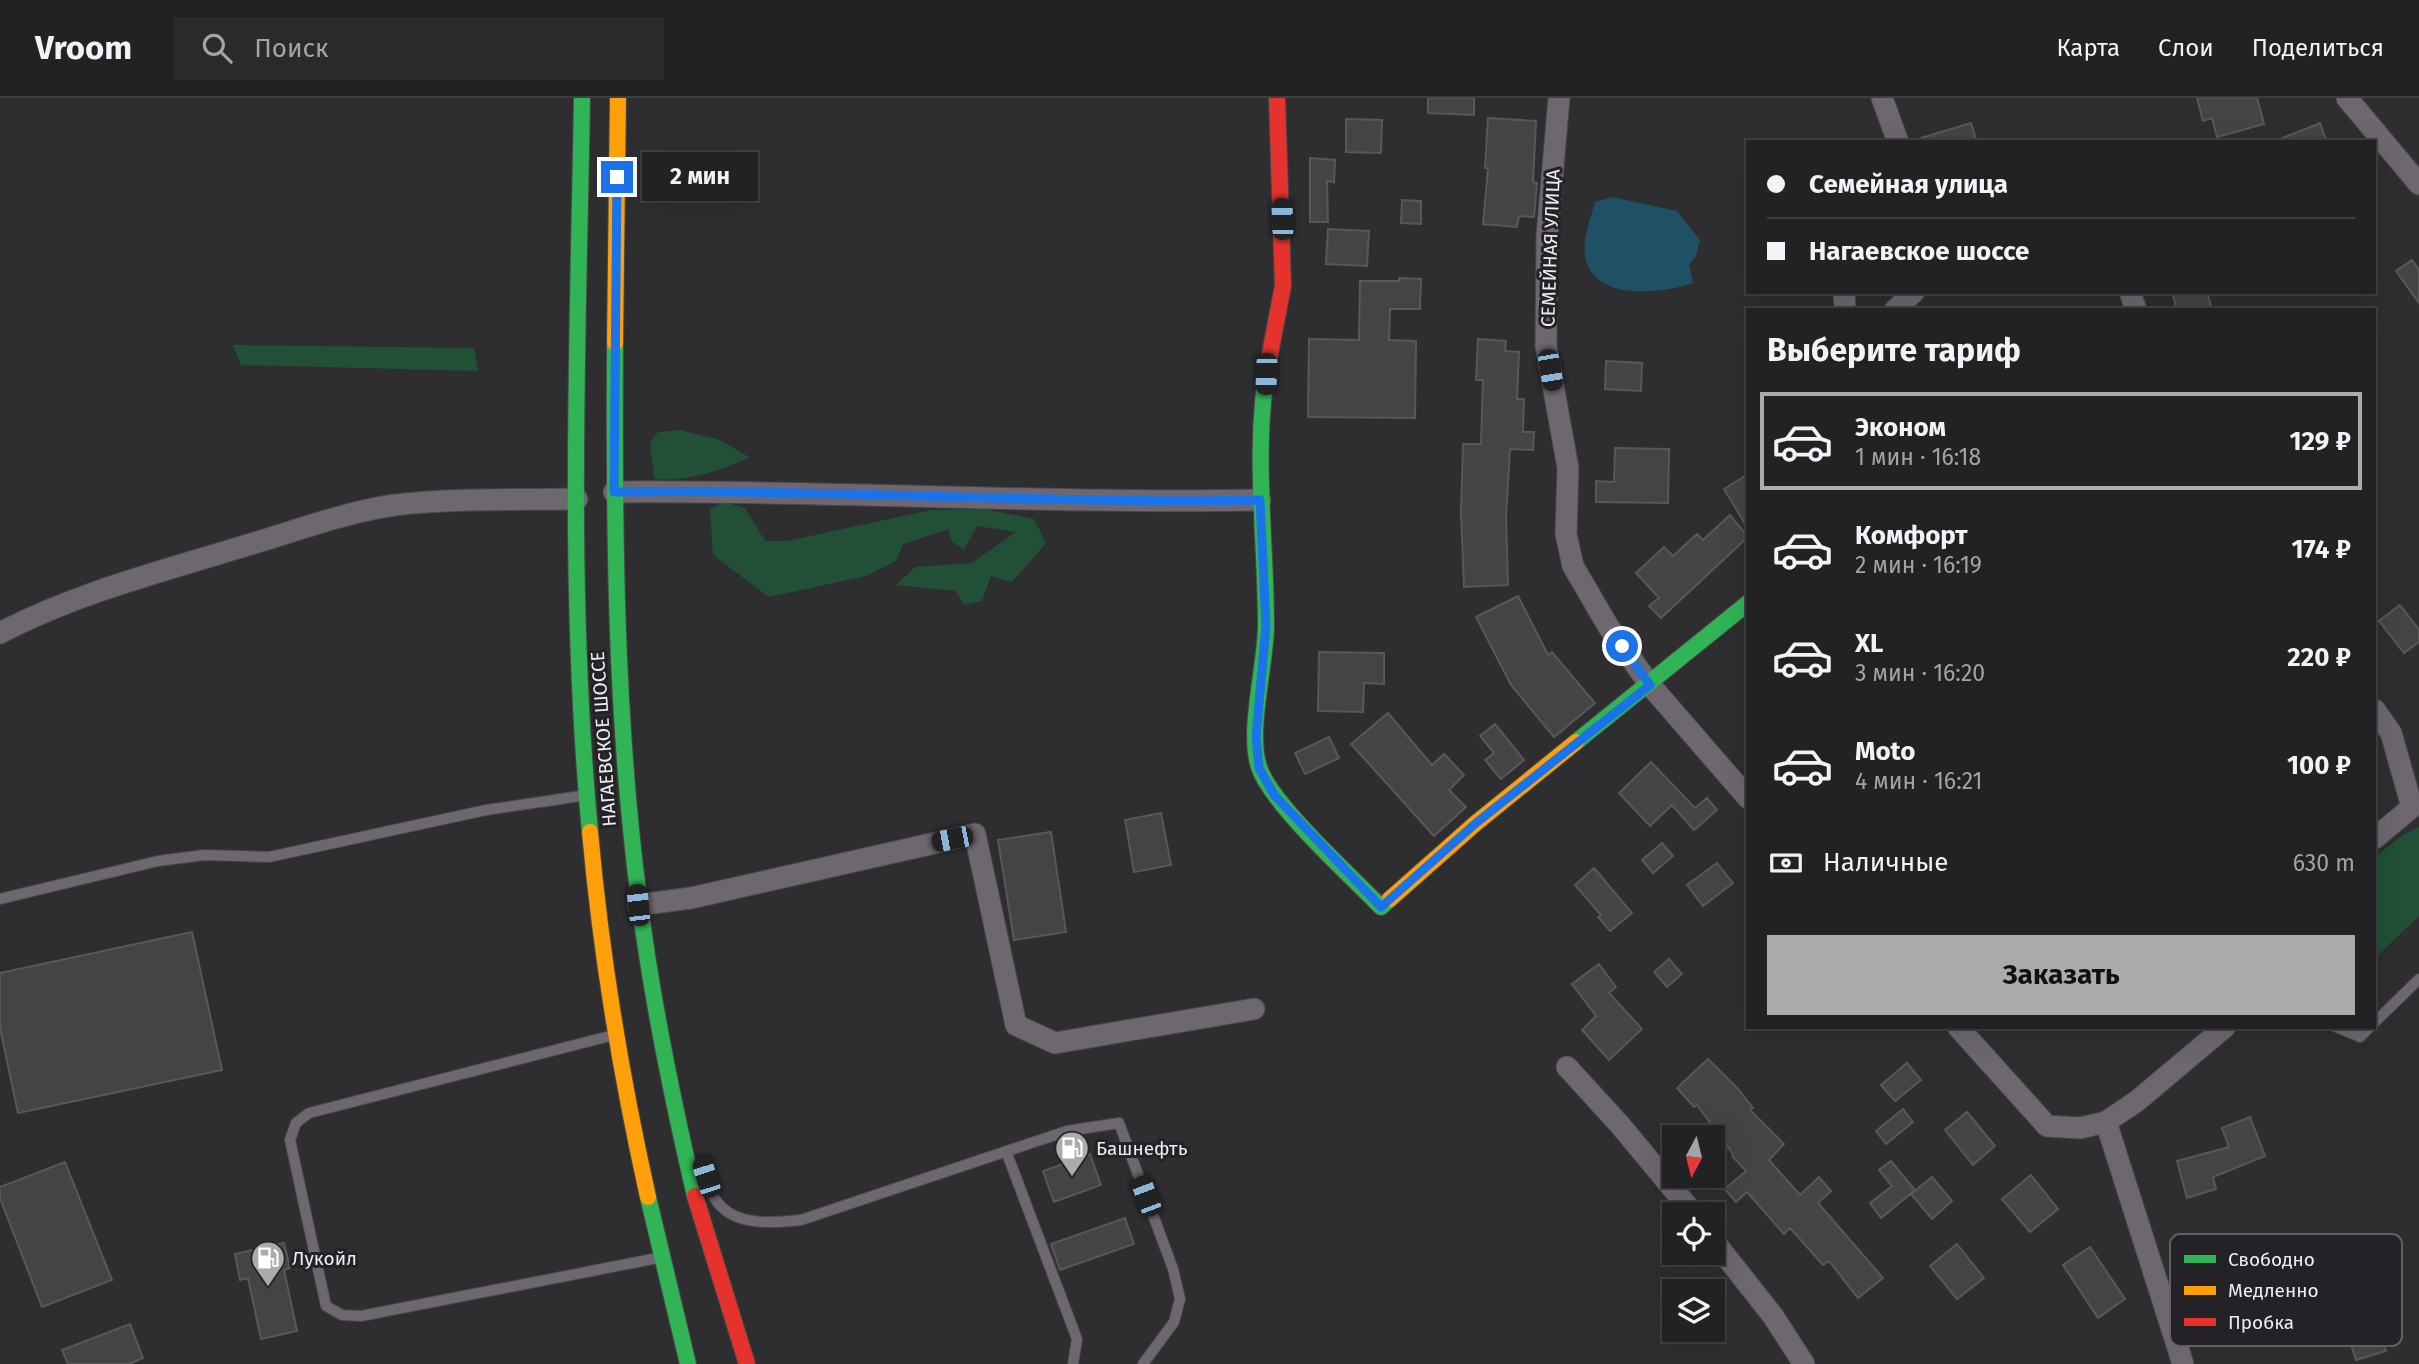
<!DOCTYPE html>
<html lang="ru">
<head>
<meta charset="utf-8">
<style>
  body { margin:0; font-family:"Fira Sans",sans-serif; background:#2a2a2c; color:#f1f3f6; height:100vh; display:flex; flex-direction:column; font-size:26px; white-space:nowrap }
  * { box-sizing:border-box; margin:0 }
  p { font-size:23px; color:#a2a4a6 }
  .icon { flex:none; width:38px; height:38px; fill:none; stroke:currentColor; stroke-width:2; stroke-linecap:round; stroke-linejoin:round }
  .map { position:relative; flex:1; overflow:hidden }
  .drawer { position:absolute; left:1746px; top:210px; width:630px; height:721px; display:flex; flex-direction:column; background:#222224; border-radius:0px; box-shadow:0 7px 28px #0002,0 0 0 2px #3f3f41 }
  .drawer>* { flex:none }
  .guide { position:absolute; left:1746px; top:42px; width:630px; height:154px; border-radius:0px; box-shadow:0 7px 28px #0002,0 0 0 2px #3f3f41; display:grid; align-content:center; height:154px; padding:0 21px; background:#222224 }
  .needle { width:46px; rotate:187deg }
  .tools { position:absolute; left:1662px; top:1027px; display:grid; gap:14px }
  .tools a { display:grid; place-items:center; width:63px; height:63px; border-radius:0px; background:#222224; box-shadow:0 7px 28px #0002,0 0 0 2px #3f3f41; font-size:35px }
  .end { position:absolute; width:32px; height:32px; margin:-16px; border:9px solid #1a73e8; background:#fff; box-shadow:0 0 0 4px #fff }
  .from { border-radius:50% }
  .bubble { position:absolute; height:49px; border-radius:0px; background:#222224; box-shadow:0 7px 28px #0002,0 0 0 2px #3f3f41; font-size:23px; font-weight:700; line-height:49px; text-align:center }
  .car { position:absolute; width:21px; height:42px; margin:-21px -10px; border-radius:9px; box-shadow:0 0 5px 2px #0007; background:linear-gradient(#222 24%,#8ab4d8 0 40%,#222 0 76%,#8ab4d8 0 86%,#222 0) }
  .guide b { display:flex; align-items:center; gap:24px; height:66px; font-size:26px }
  .guide b+b { border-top:2px solid #3f3f41 }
  .guide i { width:18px; height:18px; background:#f1f3f6 }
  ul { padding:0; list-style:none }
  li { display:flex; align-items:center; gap:21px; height:98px; margin:0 14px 10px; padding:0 7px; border:4px solid transparent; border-radius:0px }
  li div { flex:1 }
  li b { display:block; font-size:26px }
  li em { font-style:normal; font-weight:700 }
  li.current { border-color:#abaaad }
  li>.icon { width:63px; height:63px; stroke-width:1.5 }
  h2 { padding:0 21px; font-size:32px; line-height:84px }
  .pay { display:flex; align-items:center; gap:18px; height:77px; padding:0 21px; font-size:26px }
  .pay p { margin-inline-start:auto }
  .cta { display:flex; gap:14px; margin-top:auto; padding:14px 21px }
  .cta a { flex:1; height:80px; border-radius:0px; background:#abaaad; color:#111; font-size:28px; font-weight:700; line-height:80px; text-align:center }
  header { display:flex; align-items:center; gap:42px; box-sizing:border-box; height:98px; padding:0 35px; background:#222224; border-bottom:2px solid #3f3f41 }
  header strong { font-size:33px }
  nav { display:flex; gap:38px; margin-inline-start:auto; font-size:24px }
  .search { width:490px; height:63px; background:#2a2a2c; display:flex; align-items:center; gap:18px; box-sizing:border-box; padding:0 24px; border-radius:0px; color:#a2a4a6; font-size:26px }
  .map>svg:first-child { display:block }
  .green { fill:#215036 }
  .water { fill:#1f5064 }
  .building { fill:#444346; stroke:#58575a; stroke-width:2 }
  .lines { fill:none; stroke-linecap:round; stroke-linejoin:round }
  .lane-casing { stroke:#49494a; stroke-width:12 }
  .street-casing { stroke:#49494a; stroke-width:23 }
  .fast-casing { stroke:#49494a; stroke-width:18 }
  .slow-casing { stroke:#49494a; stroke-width:18 }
  .jam-casing { stroke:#49494a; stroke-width:18 }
  .lane { stroke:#6f6770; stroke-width:10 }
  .street { stroke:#6f6770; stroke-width:21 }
  .fast { stroke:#30b455; stroke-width:16 }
  .slow { stroke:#ff9f0a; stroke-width:16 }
  .jam { stroke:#e5322d; stroke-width:16 }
  .route { stroke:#1a73e8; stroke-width:9 }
  .labels { text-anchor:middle; stroke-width:6; stroke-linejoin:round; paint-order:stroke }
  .street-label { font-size:19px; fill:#eeedf0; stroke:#242227 }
  .poi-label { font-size:19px; fill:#eeedf0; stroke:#242227; text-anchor:start }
  .key { fill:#242227; stroke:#615f63; stroke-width:2 }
  .key-label { font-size:19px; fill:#eeedf0 }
</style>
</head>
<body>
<header>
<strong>Vroom</strong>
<div class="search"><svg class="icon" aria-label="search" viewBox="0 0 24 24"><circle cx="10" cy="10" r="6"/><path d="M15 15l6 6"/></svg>Поиск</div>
<nav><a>Карта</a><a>Слои</a><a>Поделиться</a></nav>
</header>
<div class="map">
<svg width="2419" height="1266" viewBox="0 0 2419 1266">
  <rect width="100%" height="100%" fill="#2e2d30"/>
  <path class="green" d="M 233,247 L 474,250 L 478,273 L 241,267 Z
    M 680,332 L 720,342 L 749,359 C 726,372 680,385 654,381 L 650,345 L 658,334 Z
    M 724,404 L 745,410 L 765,443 L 787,443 L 931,412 L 984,411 L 1034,421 L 1046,445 L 1012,484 L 991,478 L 982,503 L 964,507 L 956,493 L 896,487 L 915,469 L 972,465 L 1016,434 L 977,428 L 964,452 L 952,444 L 948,431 L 903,446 L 896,463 L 866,478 L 769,499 L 713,457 L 710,411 Z
    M 2419,729 L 2419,818 L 2375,860 L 2375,759 L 2404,736 Z"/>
  <path class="water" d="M 1612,99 L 1677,113 L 1700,142 L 1696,158 L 1689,167 L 1693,185 C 1661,196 1593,204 1585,158 C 1582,142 1591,119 1595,104 Z"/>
  <path class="building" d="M 1428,0 L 1474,0 L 1474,17 L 1428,15 Z
    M 2197,0 L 2257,0 L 2264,26 L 2217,39 L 2212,20 L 2203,23 Z
    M 1488,20 L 1536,23 L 1533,84 L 1537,85 L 1534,119 L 1519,118 L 1517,129 L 1483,126 L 1488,70 L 1485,70 Z
    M 1346,21 L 1382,22 L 1381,55 L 1346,54 Z
    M 1971,25 L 1977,44 L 1922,44 L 1921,40 Z
    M 2320,25 L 2327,44 L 2275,44 L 2275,43 Z
    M 1310,60 L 1335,62 L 1334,84 L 1327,83 L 1328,124 L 1310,124 Z
    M 1402,102 L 1421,103 L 1421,126 L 1401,125 Z
    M 1328,131 L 1369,133 L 1367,168 L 1326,166 Z
    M 2412,162 L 2419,172 L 2419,205 L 2396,173 Z
    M 1399,180 L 1421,181 L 1420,211 L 1390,211 L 1389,242 L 1416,243 L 1415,320 L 1308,319 L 1309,241 L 1359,242 L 1360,183 L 1399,183 Z
    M 2172,194 L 2207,194 L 2212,212 L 2177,212 Z
    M 1478,241 L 1506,243 L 1505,253 L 1519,254 L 1517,301 L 1524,301 L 1523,334 L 1534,334 L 1533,352 L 1510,351 L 1506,419 L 1508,487 L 1464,489 L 1461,415 L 1463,346 L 1481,346 L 1483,282 L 1476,282 Z
    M 1606,263 L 1642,265 L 1641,293 L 1605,291 Z
    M 1615,350 L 1669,351 L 1668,405 L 1596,404 L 1596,383 L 1614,384 Z
    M 1748,376 L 1748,431 L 1724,391 Z
    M 1730,417 L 1748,439 L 1661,520 L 1649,508 L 1659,500 L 1636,475 L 1664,449 L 1673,458 L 1697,436 L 1703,442 Z
    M 1518,498 L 1548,557 L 1552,554 L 1595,605 L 1554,639 L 1511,587 L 1476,519 Z
    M 2400,507 L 2419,532 L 2419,544 L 2404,555 L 2379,523 Z
    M 1319,554 L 1384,555 L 1384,586 L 1364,585 L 1363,614 L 1318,613 Z
    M 1388,615 L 1432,667 L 1444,656 L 1464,677 L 1449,692 L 1466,709 L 1434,738 L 1351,646 Z
    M 1495,626 L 1524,662 L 1501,681 L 1485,662 L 1494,655 L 1480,638 Z
    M 1329,639 L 1339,660 L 1305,676 L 1295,655 Z
    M 1651,664 L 1695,710 L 1707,700 L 1717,712 L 1694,732 L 1672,707 L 1650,728 L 1619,695 Z
    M 1161,715 L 1171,767 L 1134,774 L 1125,722 Z
    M 1051,734 L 1066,834 L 1014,842 L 998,742 Z
    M 1662,745 L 1673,758 L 1653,775 L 1642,762 Z
    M 1717,765 L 1733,785 L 1703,808 L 1687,787 Z
    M 1594,770 L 1632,815 L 1610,833 L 1598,819 L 1601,817 L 1575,787 Z
    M 192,834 L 222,972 L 18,1015 L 0,930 L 0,875 Z
    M 1669,861 L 1682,876 L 1667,889 L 1654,874 Z
    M 1599,866 L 1616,889 L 1609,895 L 1642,931 L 1609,962 L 1582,932 L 1596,918 L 1572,886 Z
    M 1708,961 L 1738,991 L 1753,1010 L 1750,1012 L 1784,1046 L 1769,1062 L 1800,1097 L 1819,1079 L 1831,1093 L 1818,1105 L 1883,1180 L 1858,1200 L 1829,1163 L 1823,1167 L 1790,1130 L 1784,1136 L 1747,1094 L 1736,1104 L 1725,1091 L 1746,1073 L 1732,1058 L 1733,1056 L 1697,1007 L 1694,1009 L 1677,990 Z
    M 1907,965 L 1921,982 L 1895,1003 L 1881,987 Z
    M 1903,1011 L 1913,1024 L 1886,1046 L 1876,1033 Z
    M 1967,1014 L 1995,1048 L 1973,1067 L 1945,1032 Z
    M 2250,1019 L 2265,1058 L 2213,1079 L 2216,1091 L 2187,1100 L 2177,1063 L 2229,1049 L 2222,1030 Z
    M 1090,1056 L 1101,1087 L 1054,1104 L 1043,1073 Z
    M 1891,1063 L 1915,1092 L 1881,1120 L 1870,1105 L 1892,1088 L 1879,1072 Z
    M 65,1064 L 112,1182 L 42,1209 L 0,1100 L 0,1089 Z
    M 2031,1077 L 2058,1111 L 2030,1134 L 2002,1101 Z
    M 1932,1079 L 1952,1103 L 1932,1121 L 1911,1096 Z
    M 1125,1120 L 1134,1146 L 1060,1172 L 1051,1146 Z
    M 284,1145 L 290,1170 L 284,1172 L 297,1233 L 261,1241 L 248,1180 L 240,1182 L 235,1156 Z
    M 1957,1146 L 1984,1180 L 1957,1201 L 1930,1168 Z
    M 2090,1149 L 2125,1201 L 2098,1220 L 2063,1167 Z
    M 2375,1221 L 2386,1253 L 2356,1262 L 2346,1231 Z
    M 130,1226 L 143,1260 L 129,1266 L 68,1266 L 62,1252 Z"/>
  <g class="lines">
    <g class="lane-casing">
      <path id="lane" d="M 0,801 L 158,763 L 204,757 L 269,759 L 486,712 L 581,698
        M 2375,924 L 2419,881
        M 2336,929 L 2360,939 L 2370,929
        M 610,938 L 309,1015 L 296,1025 L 290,1042 L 326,1208 L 342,1217 L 361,1218 L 658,1160
        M 1006,1053 L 1077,1241 L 1073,1266
        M 709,1088 C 722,1129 766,1126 801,1122 L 1067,1033 L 1119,1025 L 1173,1171 L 1180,1201 L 1174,1224 L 1143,1266"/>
    </g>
    <g class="street-casing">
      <path id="street" d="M 1559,0 L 1547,138 L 1546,248 L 1568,370 L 1566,436 L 1573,468 L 1608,528 L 1650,587 L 1748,700
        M 1882,0 L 1898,44
        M 2347,0 L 2419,86
        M 1844,194 L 1845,212
        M 2130,194 L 2136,212
        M 1895,212 L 1914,194
        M 614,394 C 829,392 1045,406 1260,402
        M 0,535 C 78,494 167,472 251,446 C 298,432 346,414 395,407 C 455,400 516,402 577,401
        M 2375,612 L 2391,635 L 2412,709 L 2375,740
        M 638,807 L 691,800 L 975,736 L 1016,927 L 1055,945 L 1254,911
        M 1958,929 L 2047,1028 L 2080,1030 L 2106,1024 L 2183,1266
        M 1567,969 L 1620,1027 L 1694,1116
        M 2106,1024 L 2137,1003 L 2225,929
        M 1713,1142 L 1773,1218 L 1804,1266"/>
    </g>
    <g class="fast-casing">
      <path id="fast" d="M 582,0 C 578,244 567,490 590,734
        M 615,245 C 614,430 615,618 639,801 C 652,902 672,1000 695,1098
        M 1269,261 C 1252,349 1266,439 1266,527 C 1266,567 1247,633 1259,669 C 1271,706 1351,778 1381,809 L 1390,801
        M 1576,644 L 1748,505
        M 648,1099 L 688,1266"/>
    </g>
    <g class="slow-casing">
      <path id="slow" d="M 615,245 L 618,0
        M 590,734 C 601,857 621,978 648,1099
        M 1390,801 L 1476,725 L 1576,644"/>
    </g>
    <g class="jam-casing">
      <path id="jam" d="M 1269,261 L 1283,188 L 1277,0
        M 695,1098 L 747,1266"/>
    </g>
    <use href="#lane" class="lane"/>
    <use href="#street" class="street"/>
    <use href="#fast" class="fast"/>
    <use href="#slow" class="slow"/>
    <use href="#jam" class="jam"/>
  </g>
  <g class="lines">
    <path class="route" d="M 617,79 L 614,394 C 829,391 1045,406 1260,402 L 1266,528 L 1256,638 L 1259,670 L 1275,698 L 1381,809 L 1476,725 L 1650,587 L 1622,548"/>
  </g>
  <defs>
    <g id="fuel-pin" transform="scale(1.75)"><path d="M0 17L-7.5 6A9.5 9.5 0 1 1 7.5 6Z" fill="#abaaad" stroke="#242227"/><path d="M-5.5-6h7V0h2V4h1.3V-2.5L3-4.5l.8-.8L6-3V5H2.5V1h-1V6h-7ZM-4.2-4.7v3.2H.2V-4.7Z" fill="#fff"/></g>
  </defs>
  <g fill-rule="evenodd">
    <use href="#fuel-pin" x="1072" y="1050"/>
    <use href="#fuel-pin" x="268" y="1160"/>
  </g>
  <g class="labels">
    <g class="street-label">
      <text transform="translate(1550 150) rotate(-88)" y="7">СЕМЕЙНАЯ УЛИЦА</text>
      <text transform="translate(603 641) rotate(-94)" y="7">НАГАЕВСКОЕ ШОССЕ</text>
    </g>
    <g class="poi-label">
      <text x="1096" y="1057">Башнефть</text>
      <text x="292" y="1167">Лукойл</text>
    </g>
  </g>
  <rect x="2170" y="1136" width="232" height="112" rx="10" class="key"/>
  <rect x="2184" y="1157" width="32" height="8" fill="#30b455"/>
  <rect x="2184" y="1188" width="32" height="9" fill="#ff9f0a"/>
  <rect x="2184" y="1220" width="32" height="8" fill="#e5322d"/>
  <g class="key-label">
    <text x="2228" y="1168">Свободно</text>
    <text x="2228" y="1199">Медленно</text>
    <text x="2228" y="1231">Пробка</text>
  </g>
</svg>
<div class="tools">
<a><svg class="needle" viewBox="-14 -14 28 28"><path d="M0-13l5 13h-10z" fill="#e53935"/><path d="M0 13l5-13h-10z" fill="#a2a4a6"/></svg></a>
<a><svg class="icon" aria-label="locate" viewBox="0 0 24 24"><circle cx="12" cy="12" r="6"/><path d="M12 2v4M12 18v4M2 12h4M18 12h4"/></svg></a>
<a><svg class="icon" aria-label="layers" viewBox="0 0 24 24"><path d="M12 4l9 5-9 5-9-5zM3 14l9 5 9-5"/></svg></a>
</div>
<i class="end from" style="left:1622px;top:548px"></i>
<i class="end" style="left:617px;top:79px"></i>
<div class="bubble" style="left:642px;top:54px;width:116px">2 мин</div>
<i class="car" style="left:1282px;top:121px;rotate:358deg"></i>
<i class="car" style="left:1550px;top:272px;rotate:170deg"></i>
<i class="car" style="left:1266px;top:276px;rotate:182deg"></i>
<i class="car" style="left:952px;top:741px;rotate:259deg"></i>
<i class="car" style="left:638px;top:807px;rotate:354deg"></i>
<i class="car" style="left:706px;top:1079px;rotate:342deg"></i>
<i class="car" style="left:1146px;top:1098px;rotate:339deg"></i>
<div class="guide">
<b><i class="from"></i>Семейная улица</b>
<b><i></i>Нагаевское шоссе</b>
</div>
<section class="drawer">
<h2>Выберите тариф</h2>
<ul>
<li class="current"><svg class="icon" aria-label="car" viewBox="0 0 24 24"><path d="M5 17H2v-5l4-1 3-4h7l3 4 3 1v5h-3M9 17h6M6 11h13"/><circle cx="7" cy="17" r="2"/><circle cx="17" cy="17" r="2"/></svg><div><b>Эконом</b><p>1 мин · 16:18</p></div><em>129 ₽</em></li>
<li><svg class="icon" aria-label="car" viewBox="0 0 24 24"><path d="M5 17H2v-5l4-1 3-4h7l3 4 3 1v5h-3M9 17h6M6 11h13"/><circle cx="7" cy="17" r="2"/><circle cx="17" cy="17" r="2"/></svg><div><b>Комфорт</b><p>2 мин · 16:19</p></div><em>174 ₽</em></li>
<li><svg class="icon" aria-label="car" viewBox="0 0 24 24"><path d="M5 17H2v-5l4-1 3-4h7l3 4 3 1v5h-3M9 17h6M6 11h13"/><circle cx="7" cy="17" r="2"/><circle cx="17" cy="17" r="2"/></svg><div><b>XL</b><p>3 мин · 16:20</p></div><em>220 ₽</em></li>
<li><svg class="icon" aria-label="car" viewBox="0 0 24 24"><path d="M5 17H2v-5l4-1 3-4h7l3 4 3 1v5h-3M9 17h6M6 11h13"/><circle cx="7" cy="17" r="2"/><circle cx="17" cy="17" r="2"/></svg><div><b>Moto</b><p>4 мин · 16:21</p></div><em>100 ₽</em></li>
</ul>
<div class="pay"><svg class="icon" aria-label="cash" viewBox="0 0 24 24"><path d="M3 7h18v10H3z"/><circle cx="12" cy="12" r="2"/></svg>Наличные<p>630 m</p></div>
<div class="cta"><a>Заказать</a></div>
</section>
</div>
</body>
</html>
